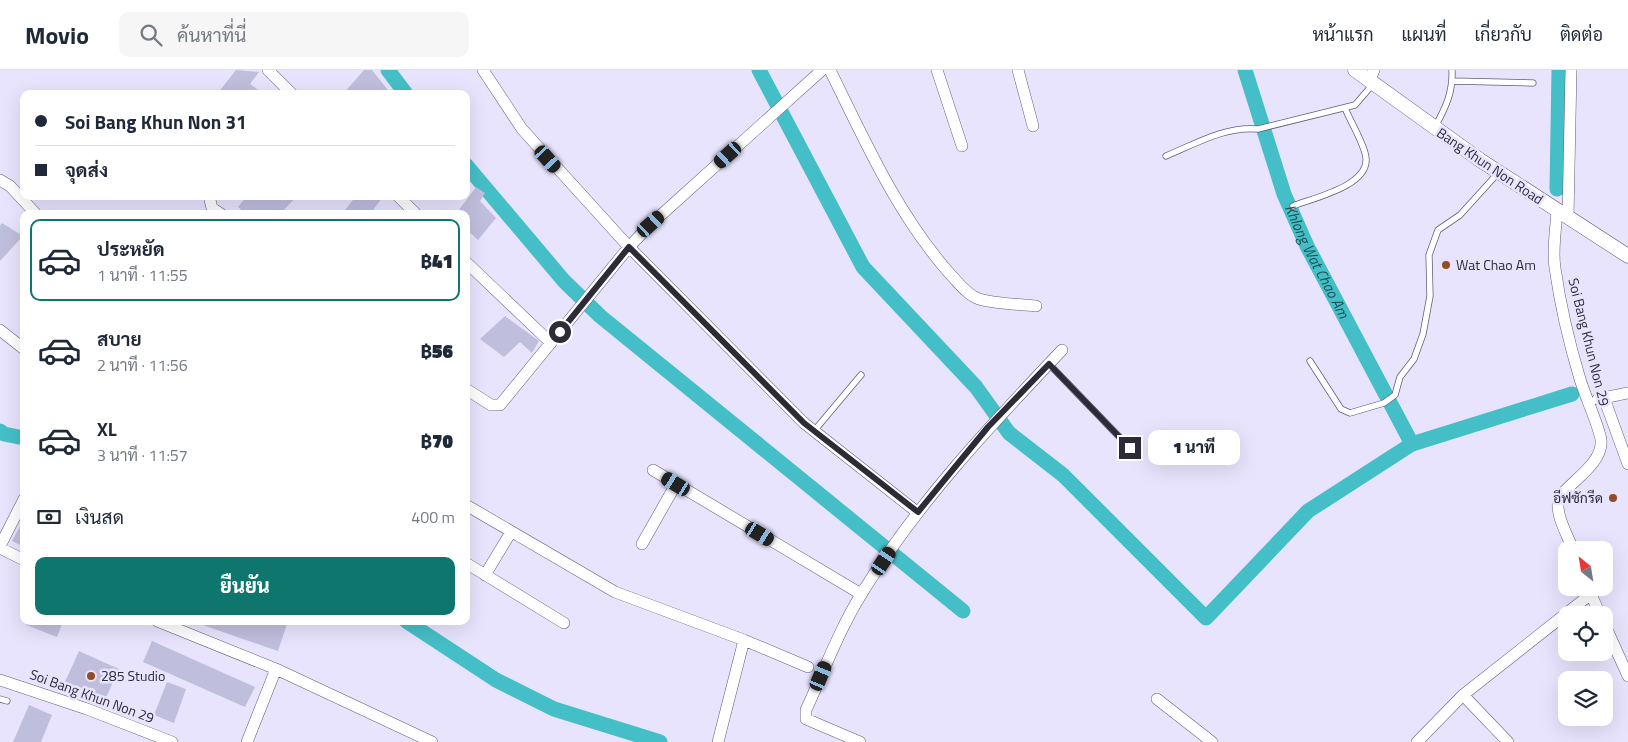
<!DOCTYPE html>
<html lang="th">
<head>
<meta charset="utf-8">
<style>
  body { margin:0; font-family:"Titillium Web",Sarabun,sans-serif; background:#f6f6f7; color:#1f2937; height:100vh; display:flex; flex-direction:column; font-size:19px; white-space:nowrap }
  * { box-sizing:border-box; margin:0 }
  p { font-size:16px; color:#747a83 }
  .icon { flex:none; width:28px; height:28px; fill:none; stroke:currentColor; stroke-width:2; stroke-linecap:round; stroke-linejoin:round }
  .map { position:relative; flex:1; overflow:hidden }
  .side { position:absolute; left:20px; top:140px; width:450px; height:415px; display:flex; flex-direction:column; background:#fff; border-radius:10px; box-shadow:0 5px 20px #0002 }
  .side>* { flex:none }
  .guide { position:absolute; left:20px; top:20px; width:450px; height:110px; border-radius:10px; box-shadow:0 5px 20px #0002; display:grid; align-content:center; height:110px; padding:0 15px; background:#fff }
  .needle { width:32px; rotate:330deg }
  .buttons { position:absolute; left:1558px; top:471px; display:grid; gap:10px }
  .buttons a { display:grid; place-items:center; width:55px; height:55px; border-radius:10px; background:#fff; box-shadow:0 5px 20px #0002; font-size:25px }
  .end { position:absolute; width:22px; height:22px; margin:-11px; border:6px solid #2e2b38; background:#fff; box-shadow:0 0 0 2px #fff }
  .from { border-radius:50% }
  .bubble { position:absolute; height:35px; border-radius:10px; background:#fff; box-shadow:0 5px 20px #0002; font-size:16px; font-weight:800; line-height:35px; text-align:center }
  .car { position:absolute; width:15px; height:30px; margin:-15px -8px; border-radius:6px; box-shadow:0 0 4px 1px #0007; background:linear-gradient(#222 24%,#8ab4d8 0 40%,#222 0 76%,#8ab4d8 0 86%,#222 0) }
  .guide b { display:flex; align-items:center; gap:18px; height:48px; font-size:19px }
  .guide b+b { border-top:1px solid #e0e1e3 }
  .guide i { width:12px; height:12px; background:#1f2937 }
  ul { padding:9px 0 0; list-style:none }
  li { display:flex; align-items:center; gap:15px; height:82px; margin:0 10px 8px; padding:0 5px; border:2px solid transparent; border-radius:10px }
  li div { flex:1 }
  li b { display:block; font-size:19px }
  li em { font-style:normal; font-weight:800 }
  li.selected { border-color:#0f766e }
  li>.icon { width:45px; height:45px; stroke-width:1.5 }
  .pay { display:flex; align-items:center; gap:12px; height:55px; padding:0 15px; font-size:19px }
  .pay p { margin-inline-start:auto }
  .action { display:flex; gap:10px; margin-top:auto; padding:10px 15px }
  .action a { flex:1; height:58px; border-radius:10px; background:#0f766e; color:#fff; font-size:20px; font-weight:800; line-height:58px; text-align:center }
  header { display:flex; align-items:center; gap:30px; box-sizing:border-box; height:70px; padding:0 25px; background:#fff; border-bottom:1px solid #e0e1e3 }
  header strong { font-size:24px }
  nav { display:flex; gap:28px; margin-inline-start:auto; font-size:18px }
  .search { width:350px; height:45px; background:#f6f6f7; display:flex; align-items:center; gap:12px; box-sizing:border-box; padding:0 18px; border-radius:10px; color:#747a83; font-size:19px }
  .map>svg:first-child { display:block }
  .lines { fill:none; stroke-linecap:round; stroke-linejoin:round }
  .canal { stroke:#45bfc7; stroke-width:15 }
  .building { fill:#c0bedd }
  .service-casing { stroke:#615c77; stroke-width:7 }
  .minor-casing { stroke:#615c77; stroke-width:12 }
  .tertiary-casing { stroke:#615c77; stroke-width:15 }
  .service { stroke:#fff; stroke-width:5.5 }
  .minor { stroke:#fff; stroke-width:11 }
  .tertiary { stroke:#fff; stroke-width:14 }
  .route { stroke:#2e2b38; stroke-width:6 }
  .poi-dot { fill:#934c27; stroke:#e8e4fe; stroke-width:2 }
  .labels { text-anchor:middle; stroke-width:5; stroke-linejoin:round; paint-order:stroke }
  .street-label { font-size:14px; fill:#2e2b38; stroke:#e8e4fe }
  .poi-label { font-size:14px; fill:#2e2b38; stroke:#e8e4fe; text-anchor:start }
  .water-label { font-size:15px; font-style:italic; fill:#1a4e52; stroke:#e8e4fe }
</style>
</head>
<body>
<header>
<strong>Movio</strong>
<div class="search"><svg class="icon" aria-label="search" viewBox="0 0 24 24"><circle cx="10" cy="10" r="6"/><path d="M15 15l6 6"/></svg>ค้นหาที่นี่</div>
<nav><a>หน้าแรก</a><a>แผนที่</a><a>เกี่ยวกับ</a><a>ติดต่อ</a></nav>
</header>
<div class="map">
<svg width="1628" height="672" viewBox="0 0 1628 672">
  <rect width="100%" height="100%" fill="#e8e4fe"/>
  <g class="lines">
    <g class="canal">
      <path d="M 388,0 L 406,24"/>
      <path d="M 759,0 L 863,197 L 976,317 L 1009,363 L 1063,405 L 1206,548 L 1308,441 L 1412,374 L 1572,324"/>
      <path id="s1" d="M 1245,0 L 1284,124 L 1307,176 L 1412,374"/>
      <path d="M 466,95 L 564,211 L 600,246 L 963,541"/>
      <path d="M 1557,119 L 1559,0"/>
      <path d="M 0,361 L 4,364 L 24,368"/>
      <path d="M 406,551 L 496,610 L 554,639 L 660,672"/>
    </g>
  </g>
  <path class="building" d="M 236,0 L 259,2 L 250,14 L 263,24 L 217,24 Z
    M 364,0 L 372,0 L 391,24 L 343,24 Z
    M 476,117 L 485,123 L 480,131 L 496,148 L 478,170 L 466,159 L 466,144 L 456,144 Z
    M 247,126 L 297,126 L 280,144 L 246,144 L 238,137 Z
    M 356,126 L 380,126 L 382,128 L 370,144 L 342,144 Z
    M 2,153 L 23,166 L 0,191 L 0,156 Z
    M 505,246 L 539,271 L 532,283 L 520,272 L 504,287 L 480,269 Z
    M 24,449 L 24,477 L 12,471 Z
    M 28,551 L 63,551 L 57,567 L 26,555 Z
    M 191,551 L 288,551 L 278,581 Z
    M 152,571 L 255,617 L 245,637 L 143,592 Z
    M 79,581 L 119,599 L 104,632 L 64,614 Z
    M 167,612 L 186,619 L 174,653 L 154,645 Z
    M 29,635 L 52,645 L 41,672 L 13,672 Z"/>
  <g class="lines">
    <g class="service-casing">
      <path id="service" d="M 1452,11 L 1533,13
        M 1435,57 C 1446,37 1453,22 1452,0
        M 1166,86 C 1195,74 1225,56 1258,59 L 1355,35 L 1374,13
        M 1293,136 C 1313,128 1369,116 1366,88 C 1365,75 1350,51 1345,38
        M 1310,291 L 1341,339 L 1350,343 L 1384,333 L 1395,325 L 1400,307 L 1414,289 L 1423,264 L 1430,226 L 1429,185 L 1438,160 L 1460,145 L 1499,102
        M 1049,294 L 1130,378
        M 814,361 L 861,305
        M 0,629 L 7,631"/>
    </g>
    <g class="minor-casing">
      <path id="minor" d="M 268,0 L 292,24
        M 483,0 L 522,59 L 629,177 L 804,353 L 917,442
        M 830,0 C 865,71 897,144 950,204 C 958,212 967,225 979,229 C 996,234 1018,234 1036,236
        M 937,0 L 962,76
        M 1018,0 L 1033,56
        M 1370,10 L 1374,0
        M 0,110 L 10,116 L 36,144
        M 209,126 L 212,138 L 221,144
        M 398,126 L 416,144
        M 1557,141 C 1556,159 1552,180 1555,198 C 1560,233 1570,276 1580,309 C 1585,326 1599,356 1601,370 C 1604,397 1558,418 1558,433 C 1557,448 1568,466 1573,480
        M 1568,148 L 1571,0
        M 466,192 L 551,273
        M 0,260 L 24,279
        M 466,319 L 491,335 L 500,335 L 629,177 L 651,154 L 822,0
        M 1604,328 L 1628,394
        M 1598,329 L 1628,323
        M 653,400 L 861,524
        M 466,435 L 615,522 L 744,570 L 808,597
        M 642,474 L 676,414
        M 0,476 L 24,429
        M 0,478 L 24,490
        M 466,493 L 564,553
        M 485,505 L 511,462
        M 1591,524 L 1600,545
        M 157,551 L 276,599 L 432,672
        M 1604,553 L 1628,606
        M 0,610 L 87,639 L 172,672
        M 1463,625 L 1508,672
        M 1157,629 L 1212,672
        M 247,672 L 276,599
        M 718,672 L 744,570
        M 860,672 L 806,649 L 806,640 C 824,601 839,560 862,523 C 918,432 989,357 1062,280
        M 1417,672 L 1463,625 L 1591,524 L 1588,518"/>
    </g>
    <g class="tertiary-casing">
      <path id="tertiary" d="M 1355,0 L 1480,90 L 1628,186"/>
    </g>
    <use href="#service" class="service"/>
    <use href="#minor" class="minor"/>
    <use href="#tertiary" class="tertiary"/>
  </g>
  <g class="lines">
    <path class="route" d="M 560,262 L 629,177 L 804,353 L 918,442 L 988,357 L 1049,294 L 1130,378"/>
  </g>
  <g class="poi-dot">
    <circle cx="1446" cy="195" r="5"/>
    <circle cx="1613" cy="428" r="5"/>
    <circle cx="91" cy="606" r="5"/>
  </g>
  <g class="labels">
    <g class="street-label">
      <text transform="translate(1490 96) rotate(34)" y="5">Bang Khun Non Road</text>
      <text transform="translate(1589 272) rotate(76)" y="5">Soi Bang Khun Non 29</text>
      <text transform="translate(92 626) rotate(20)" y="5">Soi Bang Khun Non 29</text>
    </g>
    <g class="poi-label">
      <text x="1456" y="200">Wat Chao Am</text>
      <text x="1603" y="433" text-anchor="end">อีฟซักรีด</text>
      <text x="101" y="611">285 Studio</text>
    </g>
    <g class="water-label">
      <text dy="5" stroke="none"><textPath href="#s1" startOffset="205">Khlong Wat Chao Am</textPath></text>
    </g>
  </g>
</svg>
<div class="buttons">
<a><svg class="needle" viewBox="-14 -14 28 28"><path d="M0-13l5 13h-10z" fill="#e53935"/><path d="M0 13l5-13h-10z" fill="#747a83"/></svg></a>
<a><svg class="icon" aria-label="locate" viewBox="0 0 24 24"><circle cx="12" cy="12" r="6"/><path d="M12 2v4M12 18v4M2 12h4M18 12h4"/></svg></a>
<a><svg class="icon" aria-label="layers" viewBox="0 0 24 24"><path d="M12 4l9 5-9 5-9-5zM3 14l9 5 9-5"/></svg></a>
</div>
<i class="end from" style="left:560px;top:262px"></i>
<i class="end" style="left:1130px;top:378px"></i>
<div class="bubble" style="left:1148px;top:360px;width:92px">1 นาที</div>
<i class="car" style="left:728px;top:85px;rotate:228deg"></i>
<i class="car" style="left:548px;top:89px;rotate:138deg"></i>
<i class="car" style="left:651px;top:154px;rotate:48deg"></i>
<i class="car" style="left:676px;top:414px;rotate:301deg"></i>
<i class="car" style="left:760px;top:464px;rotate:121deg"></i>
<i class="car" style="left:884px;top:491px;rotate:34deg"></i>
<i class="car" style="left:821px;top:606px;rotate:23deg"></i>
<div class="guide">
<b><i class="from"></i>Soi Bang Khun Non 31</b>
<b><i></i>จุดส่ง</b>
</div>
<section class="side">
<ul>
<li class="selected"><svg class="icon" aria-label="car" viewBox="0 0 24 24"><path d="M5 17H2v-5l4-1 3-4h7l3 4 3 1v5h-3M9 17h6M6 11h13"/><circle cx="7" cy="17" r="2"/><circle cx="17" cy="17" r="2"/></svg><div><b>ประหยัด</b><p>1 นาที · 11:55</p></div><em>฿41</em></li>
<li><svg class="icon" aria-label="car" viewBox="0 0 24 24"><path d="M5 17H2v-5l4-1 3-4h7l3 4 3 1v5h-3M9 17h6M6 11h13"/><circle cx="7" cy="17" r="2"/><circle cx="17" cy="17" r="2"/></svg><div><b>สบาย</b><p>2 นาที · 11:56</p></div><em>฿56</em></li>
<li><svg class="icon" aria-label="car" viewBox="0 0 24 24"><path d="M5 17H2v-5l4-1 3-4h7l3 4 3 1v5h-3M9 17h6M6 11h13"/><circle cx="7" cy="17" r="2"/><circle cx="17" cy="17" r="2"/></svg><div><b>XL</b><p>3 นาที · 11:57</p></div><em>฿70</em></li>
</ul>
<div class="pay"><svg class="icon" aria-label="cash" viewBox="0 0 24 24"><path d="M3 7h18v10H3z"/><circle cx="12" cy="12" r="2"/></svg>เงินสด<p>400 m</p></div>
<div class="action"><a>ยืนยัน</a></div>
</section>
</div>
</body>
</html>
